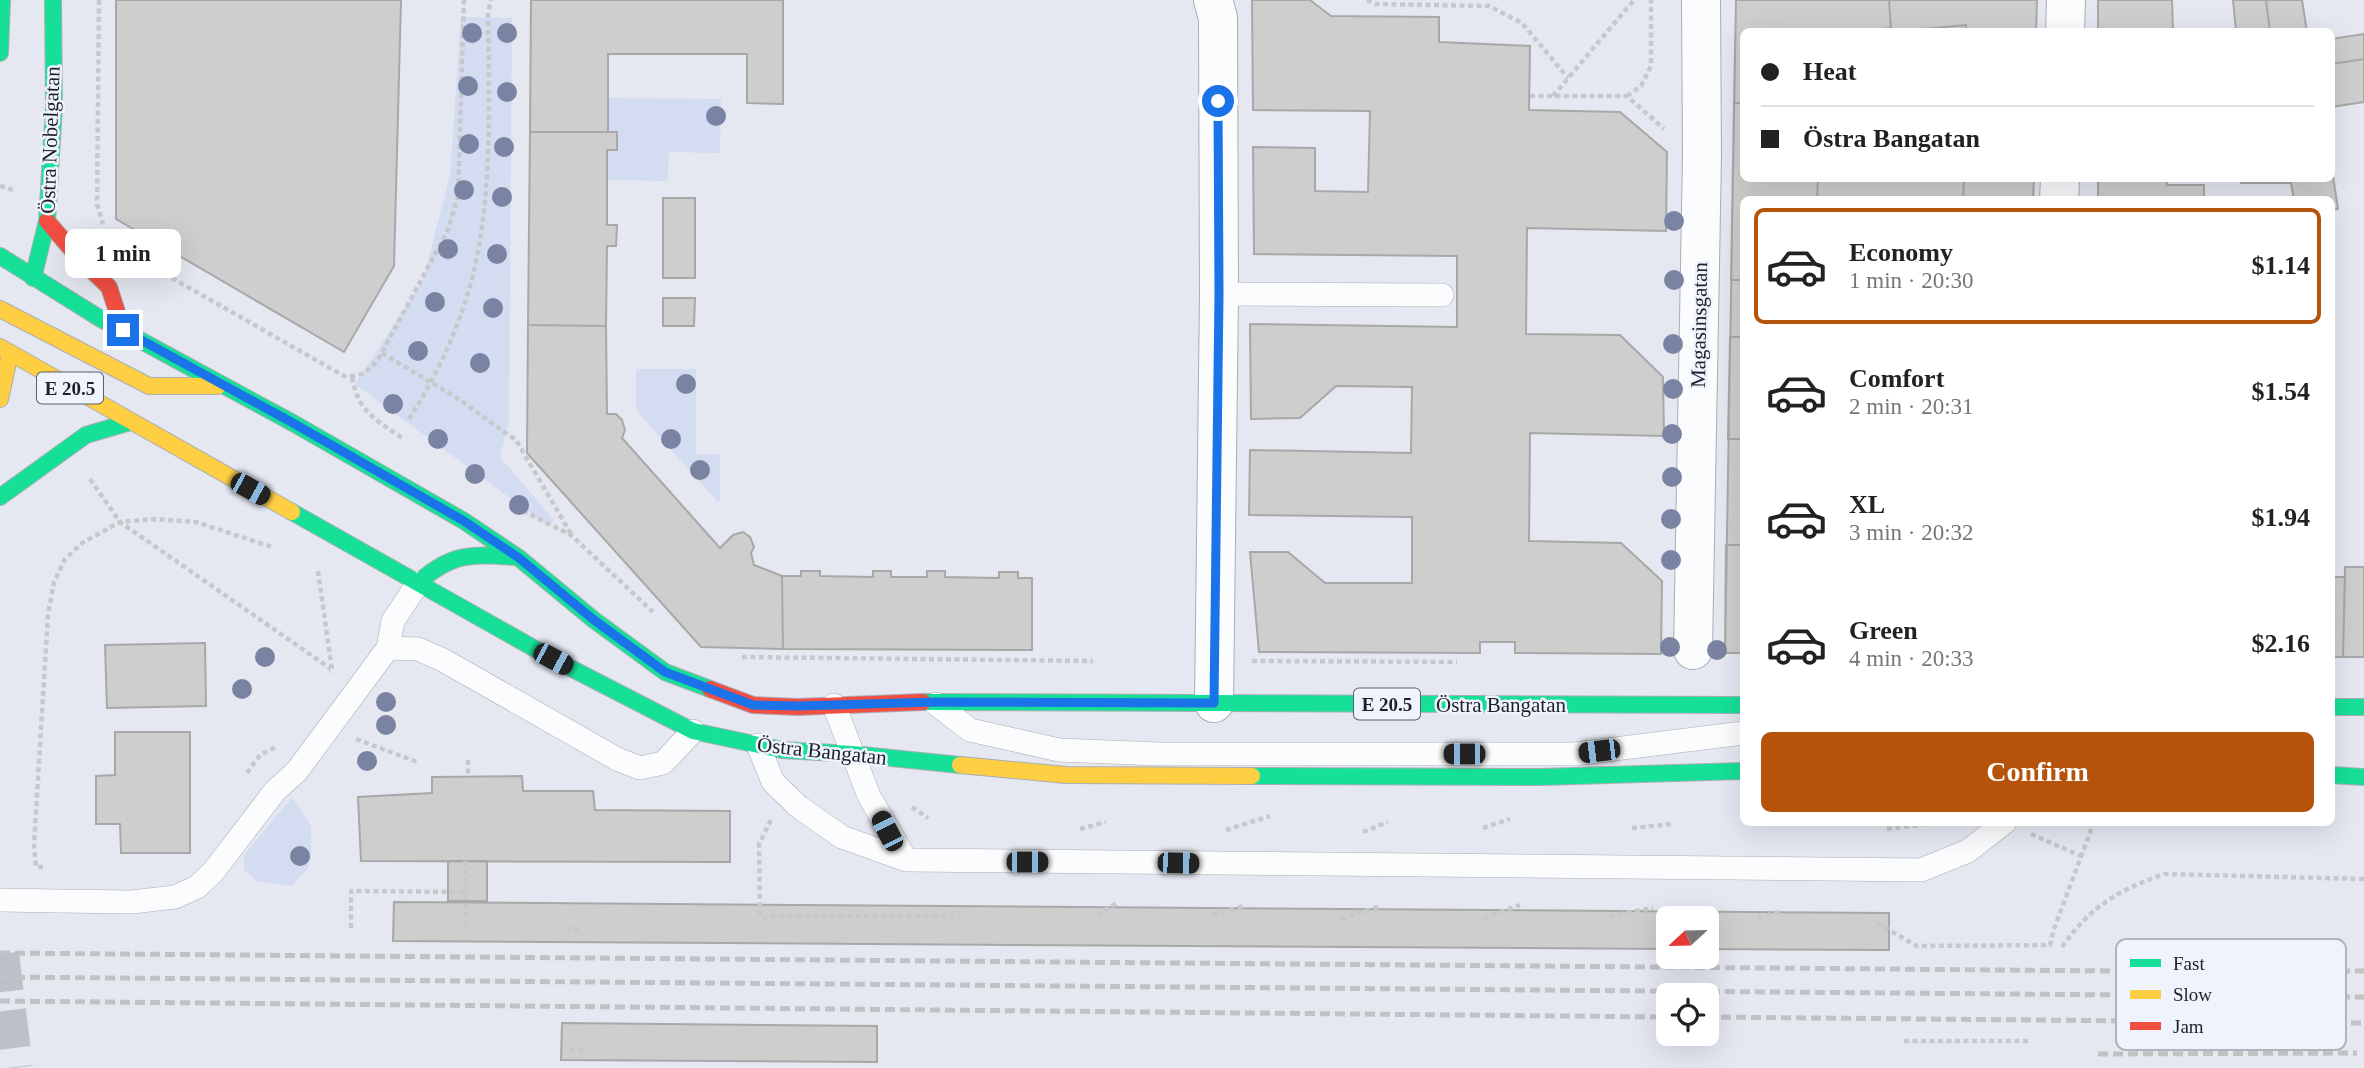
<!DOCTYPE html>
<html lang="en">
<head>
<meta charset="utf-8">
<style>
  body { margin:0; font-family:Georgia,serif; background:#f2f2f2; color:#222; height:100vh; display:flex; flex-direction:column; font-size:26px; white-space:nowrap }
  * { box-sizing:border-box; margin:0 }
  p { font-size:23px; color:#767676 }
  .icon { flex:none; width:38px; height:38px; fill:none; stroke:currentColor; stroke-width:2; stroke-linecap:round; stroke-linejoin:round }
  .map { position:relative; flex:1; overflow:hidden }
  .details { position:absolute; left:1740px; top:196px; width:595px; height:630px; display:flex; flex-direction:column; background:#fff; border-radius:10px; box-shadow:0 7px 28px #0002 }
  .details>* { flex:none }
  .top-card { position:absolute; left:1740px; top:28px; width:595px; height:154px; border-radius:10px; box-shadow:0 7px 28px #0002; display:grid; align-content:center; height:154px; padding:0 21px; background:#fff }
  .needle { width:46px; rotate:248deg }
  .tools { position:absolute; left:1656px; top:906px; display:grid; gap:14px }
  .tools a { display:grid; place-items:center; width:63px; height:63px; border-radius:10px; background:#fff; box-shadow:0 7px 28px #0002; font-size:35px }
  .end { position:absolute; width:32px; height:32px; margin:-16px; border:9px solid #1a73e8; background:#fff; box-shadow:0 0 0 4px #fff }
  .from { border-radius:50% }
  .bubble { position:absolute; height:49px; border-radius:10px; background:#fff; box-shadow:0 7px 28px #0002; font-size:23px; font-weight:800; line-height:49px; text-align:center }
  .car { position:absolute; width:21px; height:42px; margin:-21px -10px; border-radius:9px; box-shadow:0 0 5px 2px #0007; background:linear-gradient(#222 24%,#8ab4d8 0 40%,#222 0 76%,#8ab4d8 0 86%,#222 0) }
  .top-card b { display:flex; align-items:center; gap:24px; height:66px; font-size:26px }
  .top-card b+b { border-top:2px solid #e0e0e0 }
  .top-card i { width:18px; height:18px; background:#222 }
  ul { padding:12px 0 0; list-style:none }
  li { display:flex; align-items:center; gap:21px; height:116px; margin:0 14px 10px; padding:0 7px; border:4px solid transparent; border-radius:10px }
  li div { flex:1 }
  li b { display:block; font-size:26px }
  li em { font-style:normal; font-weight:800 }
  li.on { border-color:#b45309 }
  li>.icon { width:63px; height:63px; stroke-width:1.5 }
  .button { display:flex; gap:14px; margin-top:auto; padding:14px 21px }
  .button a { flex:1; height:80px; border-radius:10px; background:#b45309; color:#fff; font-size:28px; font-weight:800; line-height:80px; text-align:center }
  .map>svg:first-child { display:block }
  .green { fill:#d4dcf1 }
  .building { fill:#cececf; stroke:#a8a8a8; stroke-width:2 }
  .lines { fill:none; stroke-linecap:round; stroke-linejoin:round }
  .secondary-tunnel { stroke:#bdc0c8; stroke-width:38; stroke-dasharray:38 19; stroke-linecap:butt }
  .lane-casing { stroke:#abadb4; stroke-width:24 }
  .street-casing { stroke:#abadb4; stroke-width:40 }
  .fast-casing { stroke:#abadb4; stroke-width:18 }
  .slow-casing { stroke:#abadb4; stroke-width:18 }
  .jam-casing { stroke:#abadb4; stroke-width:18 }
  .path { stroke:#c6c9cc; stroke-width:4.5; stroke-dasharray:5 3.5; stroke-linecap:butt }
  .lane { stroke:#fbfcfd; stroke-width:23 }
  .street { stroke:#fbfcfd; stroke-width:38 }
  .fast { stroke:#16e098; stroke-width:16 }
  .slow { stroke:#ffcf43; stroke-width:16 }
  .jam { stroke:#f24e42; stroke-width:16 }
  .rail { stroke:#c1c2c4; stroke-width:5; stroke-dasharray:10 5; stroke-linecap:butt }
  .lane-bridge-casing { stroke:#abadb4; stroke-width:24; stroke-linecap:butt }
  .lane-bridge { stroke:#fbfcfd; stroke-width:23 }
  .tree { fill:#7a83a1 }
  .route { stroke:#1a73e8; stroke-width:9 }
  .labels { text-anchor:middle; stroke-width:5; stroke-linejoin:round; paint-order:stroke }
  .shield { fill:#eff3fe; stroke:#5c5f67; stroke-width:2 }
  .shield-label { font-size:19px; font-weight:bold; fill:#1d2026 }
  .street-label { font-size:21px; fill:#1d2026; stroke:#eff3fe }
  .key { fill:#eff3fe; stroke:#b0b4bd; stroke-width:2 }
  .key-label { font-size:19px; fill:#1d2026 }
</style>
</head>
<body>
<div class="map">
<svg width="2364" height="1068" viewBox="0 0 2364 1068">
  <rect width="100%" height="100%" fill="#e5e8f1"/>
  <path class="green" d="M 461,17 L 512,18 L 509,420 L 500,457 L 554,520 L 548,526 L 355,384 L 423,280 L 450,175 Z
    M 608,98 L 721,99 L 720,153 L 669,152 L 668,181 L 607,180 L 607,150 L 617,150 L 617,133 L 608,132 Z
    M 636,369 L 696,369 L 696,454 L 720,454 L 720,501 L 717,501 L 636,410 Z
    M 292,797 L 311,826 L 311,859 L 307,869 L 292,886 L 257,881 L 244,870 L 244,855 Z"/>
  <path class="building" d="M 116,0 L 401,0 L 394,266 L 344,352 L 116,219 Z
    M 531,0 L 783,0 L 783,104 L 747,103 L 747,54 L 608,54 L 608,132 L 530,132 Z
    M 1252,0 L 1310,0 L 1331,16 L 1439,17 L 1439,42 L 1530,46 L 1529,110 L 1620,112 L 1667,152 L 1666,231 L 1527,228 L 1526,334 L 1620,335 L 1663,377 L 1664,436 L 1530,433 L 1529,541 L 1621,543 L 1662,581 L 1661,654 L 1515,653 L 1515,642 L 1480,642 L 1480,653 L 1259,652 L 1250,552 L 1288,552 L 1325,583 L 1412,583 L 1412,517 L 1249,515 L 1250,450 L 1411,453 L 1412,387 L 1336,386 L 1300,418 L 1251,419 L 1250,324 L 1457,327 L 1457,256 L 1254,254 L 1253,147 L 1315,148 L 1315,191 L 1368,192 L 1370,111 L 1253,110 Z
    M 1736,0 L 2037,0 L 2036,32 L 1743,32 L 1743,178 L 2034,178 L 2033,200 L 1743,200 L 1743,653 L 1725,653 Z
    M 1736,0 L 1889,0 L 1891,28 L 1857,32 L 1743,32 L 1743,103 L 1734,103 Z
    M 1889,0 L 2037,0 L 2036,32 L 1966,32 L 1966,25 L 1891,32 Z
    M 2098,0 L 2172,0 L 2173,32 L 2098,32 Z
    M 2233,0 L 2266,0 L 2270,32 L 2236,32 Z
    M 2266,0 L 2302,0 L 2307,32 L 2270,32 Z
    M 2364,34 L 2364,59 L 2331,64 L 2331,39 Z
    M 2364,59 L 2364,102 L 2331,107 L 2331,64 Z
    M 1734,103 L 1743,103 L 1743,178 L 1818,178 L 1817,200 L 1743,200 L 1743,280 L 1731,280 Z
    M 530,132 L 617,132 L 617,150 L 607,150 L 607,225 L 617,225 L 616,246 L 607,246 L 606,326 L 528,325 Z
    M 2331,163 L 2338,209 L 2331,210 L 2331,200 L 2294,200 L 2290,178 L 2331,178 Z
    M 1964,178 L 2034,178 L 2033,200 L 1963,200 Z
    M 2098,178 L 2167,178 L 2167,185 L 2204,185 L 2204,200 L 2098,200 Z
    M 2241,178 L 2290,178 L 2291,183 L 2241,183 Z
    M 663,198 L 695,198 L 695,278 L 663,278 Z
    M 663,298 L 695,298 L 694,326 L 663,326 Z
    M 528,325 L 606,326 L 607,414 L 616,414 L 622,420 L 625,430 L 622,438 L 720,548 L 733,535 L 743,532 L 750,537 L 754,547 L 751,553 L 754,565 L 782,576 L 783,649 L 701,647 L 527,453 Z
    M 1730,337 L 1743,337 L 1743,439 L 1728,439 Z
    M 1726,545 L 1743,545 L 1743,653 L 1725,653 Z
    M 2345,567 L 2364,567 L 2364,657 L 2343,657 Z
    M 801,571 L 820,571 L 820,576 L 873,577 L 873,571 L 891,571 L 891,577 L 927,577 L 927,571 L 945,571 L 945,577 L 999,578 L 999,572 L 1018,572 L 1018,578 L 1032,578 L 1032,650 L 783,649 L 782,576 L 801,576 Z
    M 2331,577 L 2345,577 L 2343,657 L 2331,657 Z
    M 205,643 L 206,706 L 107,708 L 105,645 Z
    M 115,732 L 190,732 L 190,853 L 121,853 L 120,824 L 96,824 L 96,776 L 115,775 Z
    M 522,776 L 523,791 L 593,791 L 595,810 L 730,811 L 730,862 L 361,861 L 358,797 L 432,793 L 432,777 Z
    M 448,861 L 487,861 L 487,901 L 448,901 Z
    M 394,902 L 1889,913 L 1889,950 L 1706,949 L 1706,919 L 1668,919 L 1668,949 L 393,941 Z
    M 562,1023 L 877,1026 L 877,1062 L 561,1060 Z"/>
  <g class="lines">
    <path class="secondary-tunnel" d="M 0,954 L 14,1068"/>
    <g class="lane-casing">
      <path id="lane" d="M 1219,294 L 1442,295
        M 388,648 L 418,649 L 443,660 L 617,759 L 640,768 L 663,763 L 693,731
        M 936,704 L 970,730 L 1059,750 L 1159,754 L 1575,754 L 1743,733
        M 834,705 L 869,796 L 906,860
        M 758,745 L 773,782 L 799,807 L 842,837 L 906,860 L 1921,870 L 1968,851 L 2005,822
        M 60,901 L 132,902 L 175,897 L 197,887 L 213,872 L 275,791 L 297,771 L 388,648 L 393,621 L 418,583"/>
    </g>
    <g class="street-casing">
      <path id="street" d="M 1213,0 L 1218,18 L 1219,294 L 1214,703
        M 2065,32 L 2066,0
        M 2059,200 L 2060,178
        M 1693,650 L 1702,155 L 1701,0"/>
    </g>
    <g class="fast-casing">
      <path id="fast" d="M 0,53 L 2,0
        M 0,256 L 101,319 L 293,423 L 464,521 L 519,558 L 594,620 L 665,672 L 710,689
        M 33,278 L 47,221 L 54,107 L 53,0
        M 0,497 L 86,435 L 130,422
        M 292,512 L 553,659 L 693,731 L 782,750 L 852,754 L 960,765
        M 418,583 C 452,552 473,554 517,557
        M 923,702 L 1743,705
        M 2331,707 L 2364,707
        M 2331,775 L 2364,777
        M 1252,776 L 1541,777 L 1743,771"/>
    </g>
    <g class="slow-casing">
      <path id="slow" d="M 0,309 L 149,386 L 218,386
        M 0,347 L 292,512
        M 0,399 L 10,353
        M 960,765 L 1066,775 L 1252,776"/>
    </g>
    <g class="jam-casing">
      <path id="jam" d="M 47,221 L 78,257 L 109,287 L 123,330
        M 710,689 L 753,705 L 798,707 L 923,702"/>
    </g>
    <path class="path" d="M 99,0 L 97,204 L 103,224
      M 1367,0 L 1375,4 L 1489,6 L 1522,23 L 1568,78
      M 1530,96 L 1627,96 L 1664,129
      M 1553,96 L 1634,0
      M 1627,96 L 1641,86 L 1651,66 L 1651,0
      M 0,186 L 13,190
      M 135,257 L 344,376 C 362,377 368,372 379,358 L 448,230 L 458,196 L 464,0
      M 382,353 L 457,398 L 516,440 L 571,534
      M 352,377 C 359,413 374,418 402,438
      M 409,419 C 442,368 469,306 479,246 C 492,171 489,89 488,12 L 491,0
      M 90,479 L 120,522 L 331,669
      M 523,511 L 571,535 L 653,612
      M 318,571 L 332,670 L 330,672
      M 742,657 L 1093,661
      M 1252,661 L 1457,662
      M 356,739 L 417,762
      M 468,760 L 468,777
      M 247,773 L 260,755 L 276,747
      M 912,807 L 928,818
      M 771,820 L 759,844 L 760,917 L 959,915
      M 1483,828 L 1510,819
      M 1632,828 L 1671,824
      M 1080,829 L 1106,822
      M 1887,829 L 1942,822
      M 1226,830 L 1270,816
      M 1363,832 L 1388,822
      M 2031,834 L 2081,856
      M 465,861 L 465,926
      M 43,867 L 36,867 L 34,845 L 48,614 L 54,582 L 65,559 L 82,543 L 120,522 L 153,519 L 196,522 L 272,547
      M 1097,915 L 1117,903
      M 1213,915 L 1244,906
      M 1610,916 L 1653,908
      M 1484,918 L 1520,905
      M 1758,918 L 1782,911
      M 1341,919 L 1378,907
      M 1877,923 L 1917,946 L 2050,945 L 2054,929 L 2094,822
      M 566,927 L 582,932
      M 351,928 L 351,891 L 465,892
      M 2062,947 C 2091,906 2117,891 2164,874 L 2364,879
      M 1904,1041 L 2028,1041
      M 570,1050 L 584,1050"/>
    <use href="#lane" class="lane"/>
    <use href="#street" class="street"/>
    <use href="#fast" class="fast"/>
    <use href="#slow" class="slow"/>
    <use href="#jam" class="jam"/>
    <path class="rail" d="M 0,953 L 2239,972 L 2364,971
      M 0,977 L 2364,997
      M 0,1001 L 1668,1017
      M 1706,1017 L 2364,1023
      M 2098,1054 L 2357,1053"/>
    <g class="lane-bridge-casing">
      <path id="lane-bridge" d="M 0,900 L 60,901"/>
    </g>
    <use href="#lane-bridge" class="lane-bridge"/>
  </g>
  <g class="tree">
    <circle cx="472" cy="33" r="10"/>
    <circle cx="507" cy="33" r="10"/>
    <circle cx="468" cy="86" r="10"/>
    <circle cx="507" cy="92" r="10"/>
    <circle cx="716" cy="116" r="10"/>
    <circle cx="469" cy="144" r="10"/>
    <circle cx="504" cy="147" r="10"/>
    <circle cx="464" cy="190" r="10"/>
    <circle cx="502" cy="197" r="10"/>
    <circle cx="1674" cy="221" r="10"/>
    <circle cx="448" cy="249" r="10"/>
    <circle cx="497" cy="254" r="10"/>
    <circle cx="1674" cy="280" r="10"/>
    <circle cx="435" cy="302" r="10"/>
    <circle cx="493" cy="308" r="10"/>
    <circle cx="1673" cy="344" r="10"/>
    <circle cx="418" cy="351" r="10"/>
    <circle cx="480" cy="363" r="10"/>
    <circle cx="686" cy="384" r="10"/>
    <circle cx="1673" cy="389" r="10"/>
    <circle cx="393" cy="404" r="10"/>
    <circle cx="1672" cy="434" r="10"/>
    <circle cx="438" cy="439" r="10"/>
    <circle cx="671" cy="439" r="10"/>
    <circle cx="700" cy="470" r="10"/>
    <circle cx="475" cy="474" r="10"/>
    <circle cx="1672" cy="477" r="10"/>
    <circle cx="519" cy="505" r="10"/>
    <circle cx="1671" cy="519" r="10"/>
    <circle cx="1671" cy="560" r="10"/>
    <circle cx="1670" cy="647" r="10"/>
    <circle cx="1717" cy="650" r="10"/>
    <circle cx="265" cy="657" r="10"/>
    <circle cx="242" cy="689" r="10"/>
    <circle cx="386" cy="702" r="10"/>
    <circle cx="386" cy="725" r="10"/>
    <circle cx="367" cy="761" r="10"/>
    <circle cx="300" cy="856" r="10"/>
  </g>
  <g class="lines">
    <path class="route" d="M 123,330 L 293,423 L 464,521 L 519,558 L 594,620 L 665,672 L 753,705 L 798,706 L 934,702 L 1214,703 L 1219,294 L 1218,101"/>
  </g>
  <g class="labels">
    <g class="shield">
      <rect x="37" y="372.5" width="66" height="31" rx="5"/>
      <rect x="1354" y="688.5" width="66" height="31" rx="5"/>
    </g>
    <g class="shield-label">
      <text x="70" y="395">E 20.5</text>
      <text x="1387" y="711">E 20.5</text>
    </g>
    <g class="street-label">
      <text transform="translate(50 140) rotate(-88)" y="7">Östra Nobelgatan</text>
      <text transform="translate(1699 325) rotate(-89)" y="7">Magasinsgatan</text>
      <text x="1501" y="712">Östra Bangatan</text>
      <text transform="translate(822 751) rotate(6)" y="7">Östra Bangatan</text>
    </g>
  </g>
  <rect x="2116" y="939" width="230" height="111" rx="10" class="key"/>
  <rect x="2130" y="959" width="31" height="8" fill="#16e098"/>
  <rect x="2130" y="990" width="31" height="9" fill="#ffcf43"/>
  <rect x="2130" y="1022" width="31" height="8" fill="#f24e42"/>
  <g class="key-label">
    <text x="2173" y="970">Fast</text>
    <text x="2173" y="1001">Slow</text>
    <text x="2173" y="1033">Jam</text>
  </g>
</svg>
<div class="tools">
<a><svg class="needle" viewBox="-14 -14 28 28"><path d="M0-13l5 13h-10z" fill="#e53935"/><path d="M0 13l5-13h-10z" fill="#767676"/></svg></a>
<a><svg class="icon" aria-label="locate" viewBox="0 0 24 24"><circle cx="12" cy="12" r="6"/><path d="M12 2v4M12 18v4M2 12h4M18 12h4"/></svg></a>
</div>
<i class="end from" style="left:1218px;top:101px"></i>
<i class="end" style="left:123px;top:330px"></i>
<div class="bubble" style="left:65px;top:229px;width:116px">1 min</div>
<i class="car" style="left:250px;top:489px;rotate:119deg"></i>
<i class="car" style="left:553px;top:659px;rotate:118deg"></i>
<i class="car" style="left:1599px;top:751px;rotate:263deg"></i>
<i class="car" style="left:1464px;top:754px;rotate:270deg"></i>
<i class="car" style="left:887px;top:831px;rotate:333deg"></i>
<i class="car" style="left:1027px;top:862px;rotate:90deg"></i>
<i class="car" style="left:1178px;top:863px;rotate:91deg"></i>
<div class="top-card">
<b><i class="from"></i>Heat</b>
<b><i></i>Östra Bangatan</b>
</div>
<section class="details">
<ul>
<li class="on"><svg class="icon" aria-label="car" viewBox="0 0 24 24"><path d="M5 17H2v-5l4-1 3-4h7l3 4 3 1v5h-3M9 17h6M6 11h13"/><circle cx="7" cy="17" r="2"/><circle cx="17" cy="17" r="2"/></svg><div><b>Economy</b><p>1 min · 20:30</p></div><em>$1.14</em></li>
<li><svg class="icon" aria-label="car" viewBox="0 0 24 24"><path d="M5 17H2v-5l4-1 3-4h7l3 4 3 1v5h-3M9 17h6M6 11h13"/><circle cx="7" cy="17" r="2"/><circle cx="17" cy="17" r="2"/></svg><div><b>Comfort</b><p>2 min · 20:31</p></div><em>$1.54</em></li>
<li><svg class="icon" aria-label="car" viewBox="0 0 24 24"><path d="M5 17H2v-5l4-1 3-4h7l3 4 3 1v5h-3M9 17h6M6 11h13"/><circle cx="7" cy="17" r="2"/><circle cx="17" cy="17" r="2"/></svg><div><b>XL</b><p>3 min · 20:32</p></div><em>$1.94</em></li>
<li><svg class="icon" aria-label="car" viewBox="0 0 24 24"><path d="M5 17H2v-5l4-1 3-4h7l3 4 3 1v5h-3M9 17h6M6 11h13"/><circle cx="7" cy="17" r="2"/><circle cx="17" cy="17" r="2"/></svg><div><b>Green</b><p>4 min · 20:33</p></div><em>$2.16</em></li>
</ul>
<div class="button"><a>Confirm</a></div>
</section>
</div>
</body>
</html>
